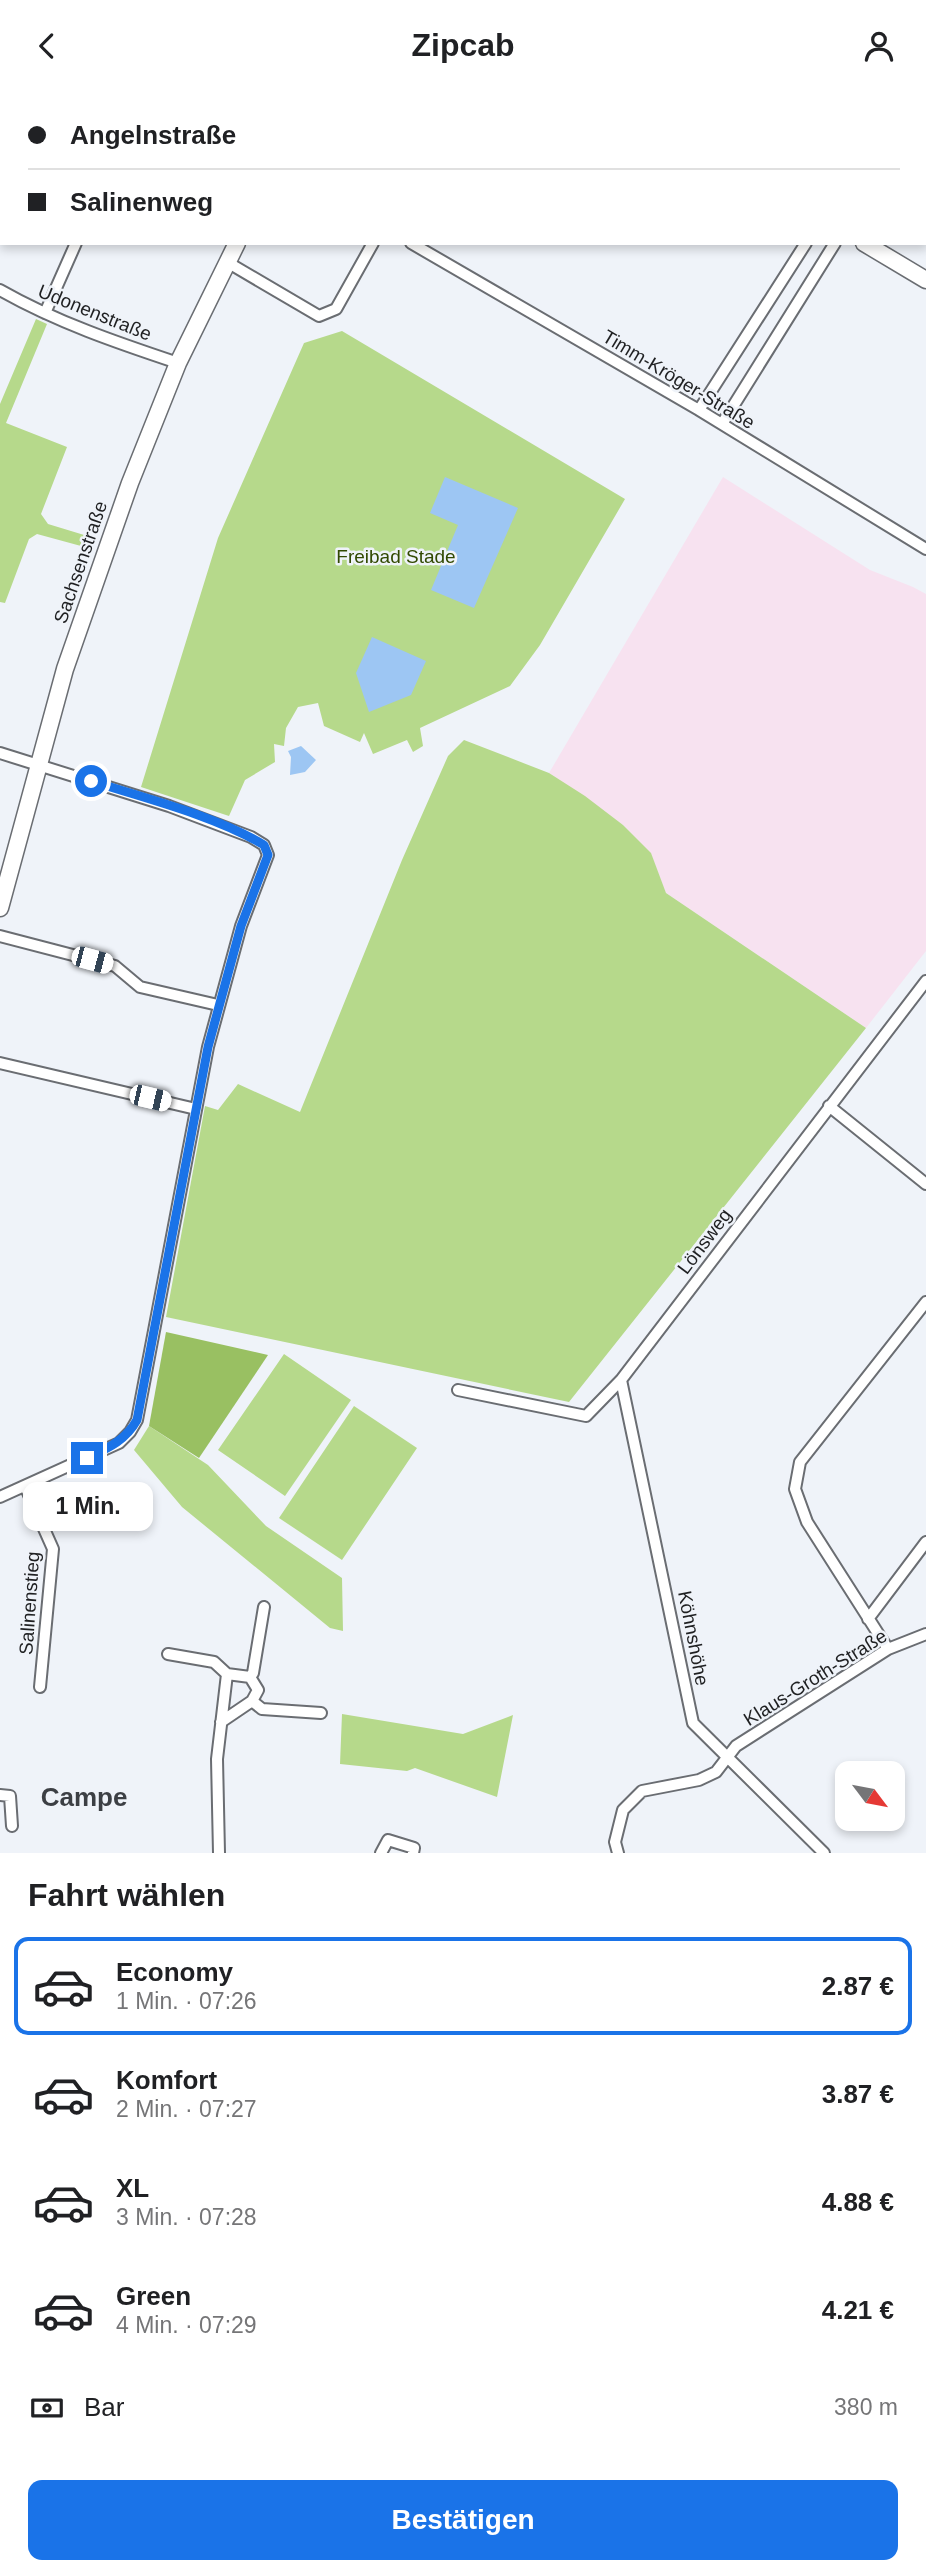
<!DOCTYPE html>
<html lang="de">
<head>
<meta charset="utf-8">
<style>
  body { margin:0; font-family:Arial,sans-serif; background:#f2f2f2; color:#202124; height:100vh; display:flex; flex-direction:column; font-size:26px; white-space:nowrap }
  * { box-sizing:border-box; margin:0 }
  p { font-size:23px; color:#757577 }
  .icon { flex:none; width:38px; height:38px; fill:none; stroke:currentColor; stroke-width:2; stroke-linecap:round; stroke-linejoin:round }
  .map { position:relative; height:1762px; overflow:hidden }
  .panel { display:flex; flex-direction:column; background:#fff; flex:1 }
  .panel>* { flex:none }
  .guide { position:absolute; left:0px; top:0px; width:928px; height:154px; box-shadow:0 4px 10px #0003; display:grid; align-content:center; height:154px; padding:0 28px; background:#fff }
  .needle { width:46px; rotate:122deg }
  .fabs { position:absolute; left:835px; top:1670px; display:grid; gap:14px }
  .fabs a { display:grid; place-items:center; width:70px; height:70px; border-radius:14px; background:#fff; box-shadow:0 4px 10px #0003; font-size:35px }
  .end { position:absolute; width:32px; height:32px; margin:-16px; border:9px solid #1a73e8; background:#fff; box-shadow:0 0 0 4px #fff }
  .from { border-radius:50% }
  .bubble { position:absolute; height:49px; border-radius:14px; background:#fff; box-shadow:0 4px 10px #0003; font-size:23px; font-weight:800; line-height:49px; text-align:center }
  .car { position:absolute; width:21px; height:42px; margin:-21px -10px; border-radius:9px; box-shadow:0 0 5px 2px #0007; background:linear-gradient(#fff 24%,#345 0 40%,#fff 0 76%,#345 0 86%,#fff 0) }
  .guide b { display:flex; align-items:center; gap:24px; height:66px; font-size:26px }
  .guide b+b { border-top:2px solid #e0e0e0 }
  .guide i { width:18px; height:18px; background:#202124 }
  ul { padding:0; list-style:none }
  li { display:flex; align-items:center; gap:21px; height:98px; margin:0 14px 10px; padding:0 14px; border:4px solid transparent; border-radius:14px }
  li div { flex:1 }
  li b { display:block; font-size:26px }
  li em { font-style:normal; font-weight:800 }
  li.current { border-color:#1a73e8 }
  li>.icon { width:63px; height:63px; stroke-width:1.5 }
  h2 { padding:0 28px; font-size:32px; line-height:84px }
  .pay { display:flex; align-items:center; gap:18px; height:77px; padding:0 28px; font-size:26px }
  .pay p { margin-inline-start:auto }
  .action { display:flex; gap:14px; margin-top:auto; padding:14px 28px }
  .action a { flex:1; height:80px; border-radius:14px; background:#1a73e8; color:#fff; font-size:28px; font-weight:800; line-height:80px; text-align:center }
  header { display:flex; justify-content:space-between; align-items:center; height:91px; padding:0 28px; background:#fff; font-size:32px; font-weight:800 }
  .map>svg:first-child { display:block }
  .education { fill:#f7e2f0 }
  .green { fill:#b6d98b }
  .forest { fill:#99c062 }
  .water { fill:#9dc6f3 }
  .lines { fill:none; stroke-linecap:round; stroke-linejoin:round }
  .street-casing { stroke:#6a6d72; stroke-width:14 }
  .secondary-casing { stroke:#6a6d72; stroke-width:19 }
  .street { stroke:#fff; stroke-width:10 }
  .secondary { stroke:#fff; stroke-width:16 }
  .route { stroke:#1a73e8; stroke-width:9 }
  .labels { text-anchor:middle; stroke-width:5; stroke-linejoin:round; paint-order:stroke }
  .street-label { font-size:19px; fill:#1f2022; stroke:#eff3f9 }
  .park-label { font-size:19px; fill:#314901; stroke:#eff3f9 }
  .district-label { font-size:26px; font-weight:bold; fill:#3c3f44; stroke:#eff3f9 }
</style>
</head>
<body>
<header><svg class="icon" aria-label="back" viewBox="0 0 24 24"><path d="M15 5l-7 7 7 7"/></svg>Zipcab<svg class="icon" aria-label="person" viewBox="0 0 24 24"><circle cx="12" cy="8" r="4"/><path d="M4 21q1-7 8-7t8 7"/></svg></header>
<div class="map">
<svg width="926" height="1762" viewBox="0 0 926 1762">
  <rect width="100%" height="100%" fill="#eff3f9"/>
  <path class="education" d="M 723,386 L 870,479 L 913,496 L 926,503 L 926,860 L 866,937 L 666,802 L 651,763 L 623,734 L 549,682 Z"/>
  <path class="green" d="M 36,228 L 47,233 L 6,332 L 67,356 L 41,423 L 48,433 L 94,447 L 92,458 L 37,443 L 29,448 L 5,512 L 0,511 L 0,313 Z
    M 342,240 L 625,408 L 540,554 L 510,595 L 420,637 L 423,655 L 413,661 L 407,649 L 373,663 L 364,642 L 360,651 L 324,635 L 318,612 L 298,616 L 286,637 L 284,655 L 274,653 L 275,671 L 245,689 L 229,725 L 141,696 L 218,447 L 304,252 Z
    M 464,649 L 549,682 L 585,705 L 623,734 L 651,762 L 666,802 L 866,937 L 569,1311 L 166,1226 L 205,1015 L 218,1019 L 238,993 L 300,1021 L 402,769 L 448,665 Z
    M 284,1263 L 351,1309 L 285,1405 L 218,1359 Z
    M 354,1315 L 417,1357 L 342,1469 L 279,1427 Z
    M 149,1335 L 208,1374 L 266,1435 L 342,1487 L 343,1540 L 330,1537 L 182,1416 L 134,1359 Z
    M 342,1623 L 463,1643 L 513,1624 L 497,1706 L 415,1677 L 407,1680 L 340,1673 Z"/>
  <path class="forest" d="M 166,1241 L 268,1264 L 199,1367 L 149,1335 Z"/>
  <path class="water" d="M 445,386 L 518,417 L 474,517 L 431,499 L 458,434 L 430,422 Z
    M 372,546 L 426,570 L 411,604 L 369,621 L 356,582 Z
    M 301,655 L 316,669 L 305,681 L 290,684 L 291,666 L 288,660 Z"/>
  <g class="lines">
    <g class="street-casing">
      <path id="street" d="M 142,2 L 143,0
        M 867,2 L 867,0
        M 411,152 L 699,319 L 926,458
        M 227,171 L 319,225 L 336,218 L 373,152
        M 0,199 C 56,231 118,252 178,272
        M 45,222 L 76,152
        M 699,319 L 806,152
        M 722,333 L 835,152
        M 0,662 L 169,715 L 251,746 L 264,754 L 268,764 L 241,835 L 208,956 L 137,1329 L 130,1341 L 119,1352 L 0,1406
        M 0,845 L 115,875 L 140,896 L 218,914
        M 0,972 L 196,1018
        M 829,1015 L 926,1093
        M 621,1289 L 693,1632 L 824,1762
        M 458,1299 L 586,1325 L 621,1289 L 926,890
        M 25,1395 L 53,1458 L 40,1596
        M 868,1528 L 926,1451
        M 888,1558 L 807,1431 L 795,1398 L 800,1371 L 926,1211
        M 168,1563 L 214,1571 L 227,1583
        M 250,1586 L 253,1582 L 264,1516
        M 252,1610 L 262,1618 L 321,1622
        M 221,1631 L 252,1610 L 258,1599 L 250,1586 L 227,1583
        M 0,1704 L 10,1705 L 12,1735
        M 219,1762 L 217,1668 L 227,1583
        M 381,1762 L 388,1749 L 414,1757 L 413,1762
        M 618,1762 L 615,1751 L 623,1719 L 642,1700 L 699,1689 L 716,1681 L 736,1655 L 888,1558 L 926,1543"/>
    </g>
    <g class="secondary-casing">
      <path id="secondary" d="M 616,0 L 619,2
        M 318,2 L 319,0
        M 864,152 L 926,189
        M 0,817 L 65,578 L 130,392 L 178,272 L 237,152"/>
    </g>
    <use href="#street" class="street"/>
    <use href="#secondary" class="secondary"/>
  </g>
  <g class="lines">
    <path class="route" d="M 87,1367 C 108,1357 125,1350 137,1329 L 208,956 L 241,835 L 268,764 L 264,754 C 216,725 145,707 91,690"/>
  </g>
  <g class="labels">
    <g class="street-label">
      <text transform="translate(95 221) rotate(22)" y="7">Udonenstraße</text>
      <text transform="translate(679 288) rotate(31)" y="7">Timm-Kröger-Straße</text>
      <text transform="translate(80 471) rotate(-71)" y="7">Sachsenstraße</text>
      <text transform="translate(704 1150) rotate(-53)" y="7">Lönsweg</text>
      <text transform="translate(29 1512) rotate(-86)" y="7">Salinenstieg</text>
      <text transform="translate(694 1547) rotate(79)" y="7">Köhnshöhe</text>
      <text transform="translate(815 1586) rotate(-32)" y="7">Klaus-Groth-Straße</text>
    </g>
    <g class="park-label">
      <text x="396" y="472">Freibad Stade</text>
    </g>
    <g class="district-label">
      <text x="84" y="1715">Campe</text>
    </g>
  </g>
</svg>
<div class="fabs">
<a><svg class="needle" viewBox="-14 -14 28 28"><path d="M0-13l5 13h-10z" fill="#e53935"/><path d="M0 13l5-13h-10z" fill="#757577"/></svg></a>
</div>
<i class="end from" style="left:91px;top:690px"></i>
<i class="end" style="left:87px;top:1367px"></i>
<div class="bubble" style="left:23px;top:1391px;width:130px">1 Min.</div>
<i class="car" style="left:92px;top:869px;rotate:105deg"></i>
<i class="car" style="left:150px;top:1007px;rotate:103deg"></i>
<div class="guide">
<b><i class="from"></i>Angelnstraße</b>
<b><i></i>Salinenweg</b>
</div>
</div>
<section class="panel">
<h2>Fahrt wählen</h2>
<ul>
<li class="current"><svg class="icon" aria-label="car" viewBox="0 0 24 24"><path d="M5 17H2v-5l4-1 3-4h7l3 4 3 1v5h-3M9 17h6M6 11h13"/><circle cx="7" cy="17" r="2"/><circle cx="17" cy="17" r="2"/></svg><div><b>Economy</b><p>1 Min. · 07:26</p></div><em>2.87 €</em></li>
<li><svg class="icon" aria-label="car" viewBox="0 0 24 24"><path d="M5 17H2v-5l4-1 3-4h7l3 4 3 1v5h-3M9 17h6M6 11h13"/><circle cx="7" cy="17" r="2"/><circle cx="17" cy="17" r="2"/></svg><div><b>Komfort</b><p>2 Min. · 07:27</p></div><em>3.87 €</em></li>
<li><svg class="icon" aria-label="car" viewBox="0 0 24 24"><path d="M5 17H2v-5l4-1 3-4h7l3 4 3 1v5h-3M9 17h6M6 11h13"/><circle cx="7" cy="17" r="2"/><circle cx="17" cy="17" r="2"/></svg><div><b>XL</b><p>3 Min. · 07:28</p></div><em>4.88 €</em></li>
<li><svg class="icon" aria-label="car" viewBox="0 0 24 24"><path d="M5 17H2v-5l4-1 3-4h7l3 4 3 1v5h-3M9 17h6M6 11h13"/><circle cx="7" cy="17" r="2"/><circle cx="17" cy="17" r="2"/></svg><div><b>Green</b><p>4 Min. · 07:29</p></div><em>4.21 €</em></li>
</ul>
<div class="pay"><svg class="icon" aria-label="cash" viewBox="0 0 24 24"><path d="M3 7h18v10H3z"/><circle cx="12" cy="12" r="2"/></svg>Bar<p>380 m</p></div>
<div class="action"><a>Bestätigen</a></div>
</section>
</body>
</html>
